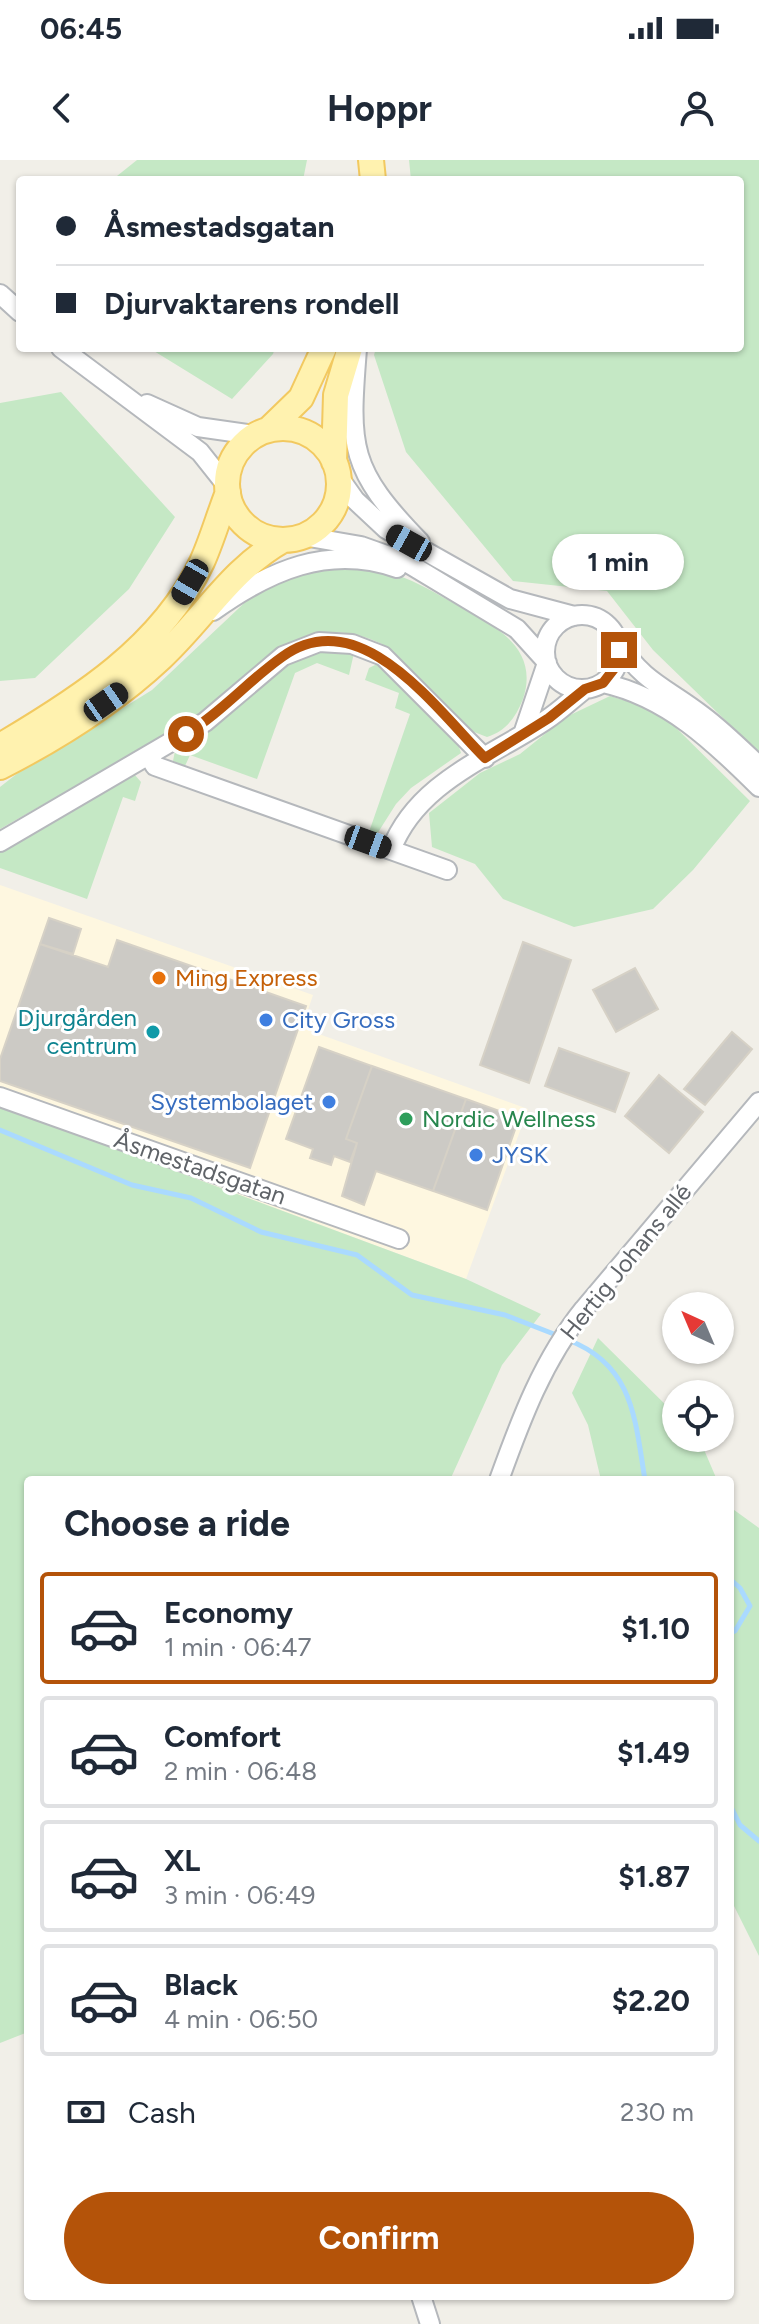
<!DOCTYPE html>
<html lang="en">
<head>
<meta charset="utf-8">
<style>
  body { margin:0; font-family:Figtree,sans-serif; background:#f2f2f3; color:#1f2937; height:100vh; display:flex; flex-direction:column; font-size:30px; white-space:nowrap }
  * { box-sizing:border-box; margin:0 }
  p { font-size:26px; color:#747a83 }
  .icon { flex:none; width:44px; height:44px; fill:none; stroke:currentColor; stroke-width:2; stroke-linecap:round; stroke-linejoin:round }
  .map { position:relative; flex:1; overflow:hidden }
  .panel { position:absolute; left:24px; top:1316px; width:710px; height:824px; display:flex; flex-direction:column; background:#fff; border-radius:8px; box-shadow:0 2px 6px #0004 }
  .panel>* { flex:none }
  .hud { position:absolute; left:16px; top:16px; width:728px; height:176px; border-radius:8px; box-shadow:0 2px 6px #0004; display:grid; align-content:center; height:176px; padding:0 40px; background:#fff }
  .needle { width:52px; rotate:316deg }
  .tools { position:absolute; left:662px; top:1132px; display:grid; gap:16px }
  .tools a { display:grid; place-items:center; width:72px; height:72px; border-radius:50%; background:#fff; box-shadow:0 2px 6px #0004; font-size:40px }
  .end { position:absolute; width:36px; height:36px; margin:-18px; border:10px solid #b45309; background:#fff; box-shadow:0 0 0 4px #fff }
  .from { border-radius:50% }
  .bubble { position:absolute; height:56px; border-radius:28px; background:#fff; box-shadow:0 2px 6px #0004; font-size:26px; font-weight:700; line-height:56px; text-align:center }
  .car { position:absolute; width:24px; height:48px; margin:-24px -12px; border-radius:10px; box-shadow:0 0 6px 2px #0007; background:linear-gradient(#222 24%,#8ab4d8 0 40%,#222 0 76%,#8ab4d8 0 86%,#222 0) }
  .hud b { display:flex; align-items:center; gap:28px; height:76px; font-size:30px }
  .hud b+b { border-top:2px solid #e0e1e3 }
  .hud i { width:20px; height:20px; background:#1f2937 }
  ul { padding:0; list-style:none }
  li { display:flex; align-items:center; gap:24px; height:112px; margin:0 16px 12px; padding:0 24px; border:4px solid #e0e1e3; border-radius:8px }
  li div { flex:1 }
  li b { display:block; font-size:30px }
  li em { font-style:normal; font-weight:700 }
  li.current { border-color:#b45309 }
  li>.icon { width:72px; height:72px; stroke-width:1.5 }
  h2 { padding:0 40px; font-size:36px; line-height:96px }
  .pay { display:flex; align-items:center; gap:20px; height:88px; padding:0 40px; font-size:30px }
  .pay p { margin-inline-start:auto }
  .cta { display:flex; gap:16px; margin-top:auto; padding:16px 40px }
  .cta a { flex:1; height:92px; border-radius:48px; background:#b45309; color:#fff; font-size:32px; font-weight:700; line-height:92px; text-align:center }
  .status { display:flex; justify-content:space-between; align-items:center; height:56px; padding:0 40px; background:#fff; direction:ltr }
  .status svg { height:22px; fill:currentColor }
  header { display:flex; justify-content:space-between; align-items:center; height:104px; padding:0 40px; background:#fff; font-size:36px; font-weight:700 }
  .map>svg:first-child { display:block }
  .commercial { fill:#fef7e0 }
  .green { fill:#c5e8c5 }
  .lines { fill:none; stroke-linecap:round; stroke-linejoin:round }
  .stream { stroke:#aadaff; stroke-width:5 }
  .building { fill:#cccac5; stroke:#d6d1c6; stroke-width:2 }
  .minor-casing { stroke:#b5b8bc; stroke-width:22 }
  .major-casing { stroke:#f2c960; stroke-width:28 }
  .minor { stroke:#fff; stroke-width:18 }
  .major { stroke:#fff2af; stroke-width:24 }
  .route { stroke:#b45309; stroke-width:10 }
  .food-dot { fill:#e8710a; stroke:#fff; stroke-width:3 }
  .shop-dot { fill:#3f7fe0; stroke:#fff; stroke-width:3 }
  .culture-dot { fill:#0f9aa8; stroke:#fff; stroke-width:3 }
  .leisure-dot { fill:#2e9e5b; stroke:#fff; stroke-width:3 }
  .labels { text-anchor:middle; stroke-width:6; stroke-linejoin:round; paint-order:stroke }
  .food-label { font-size:24px; fill:#c56008; stroke:#fff; text-anchor:start }
  .culture-label { font-size:24px; fill:#0d838f; stroke:#fff; text-anchor:end }
  .shop-label { font-size:24px; fill:#366cbe; stroke:#fff; text-anchor:start }
  .leisure-label { font-size:24px; fill:#27864d; stroke:#fff; text-anchor:start }
  .street-label { font-size:24px; fill:#5f6368; stroke:#fff }
</style>
</head>
<body>
<div class="status"><b>06:45</b><svg viewBox="0 0 49 12"><path d="M0 12V9h3v3zM5 12V6h3v6zM10 12V3h3v9zM15 12V0h3v12zM26 1h20v11H26zM47 4h2v5h-2z"/></svg></div>
<header><svg class="icon" aria-label="back" viewBox="0 0 24 24"><path d="M15 5l-7 7 7 7"/></svg>Hoppr<svg class="icon" aria-label="person" viewBox="0 0 24 24"><circle cx="12" cy="8" r="4"/><path d="M4 21q1-7 8-7t8 7"/></svg></header>
<div class="map">
<svg width="759" height="2164" viewBox="0 0 759 2164">
  <rect width="100%" height="100%" fill="#f1efe8"/>
  <path class="commercial" d="M 0,725 L 313,835 L 302,868 L 528,949 L 466,1119 L 0,946 Z"/>
  <path class="green" d="M 137,0 L 307,0 L 303,20 L 112,20 Z
    M 409,0 L 759,0 L 759,593 L 653,490 L 607,431 L 513,421 L 406,292 L 374,195 L 376,188 L 740,188 L 740,20 L 411,20 Z
    M 149,188 L 275,188 L 273,194 L 232,239 Z
    M 61,232 L 175,357 L 129,429 L 35,518 L 0,521 L 0,243 Z
    M 348,405 C 364,409 381,411 396,415 C 418,422 437,434 457,445 C 494,465 540,488 523,539 C 516,557 506,571 487,577 L 469,570 L 382,484 C 298,443 252,518 190,561 L 0,669 L 0,627 L 55,584 L 110,556 L 152,530 L 257,431 L 305,410 Z
    M 332,489 L 354,493 L 349,515 L 317,503 L 295,513 L 257,619 L 190,595 L 185,606 L 173,601 L 175,591 L 210,570 L 293,500 Z
    M 377,504 L 458,584 L 461,593 L 411,628 L 396,644 L 377,674 L 369,672 L 410,554 L 395,548 L 399,533 L 365,520 L 369,508 Z
    M 610,536 L 659,551 L 750,641 L 693,710 L 653,749 L 574,767 L 503,739 L 475,704 L 432,687 L 429,653 L 480,613 L 520,594 L 566,557 Z
    M 134,614 L 141,622 L 135,641 L 123,637 L 87,739 L 0,708 L 0,692 L 4,689 Z
    M 0,946 L 466,1119 L 541,1154 L 502,1205 L 450,1320 L 28,1320 L 28,1872 L 0,1883 Z
    M 598,1178 L 676,1255 L 676,1278 L 699,1278 L 717,1320 L 601,1320 L 588,1265 L 572,1233 Z
    M 730,1347 L 759,1368 L 759,1796 L 730,1738 Z"/>
  <g class="lines">
    <path class="stream" d="M 0,970 L 132,1025 L 191,1038 L 261,1072 L 357,1095 L 412,1135 L 505,1155 L 559,1176
      M 568,1180 C 634,1205 635,1260 645,1320
      M 730,1419 L 740,1428 L 750,1446 L 735,1471 L 730,1473
      M 730,1645 L 740,1665 L 759,1681"/>
  </g>
  <path class="building" d="M 49,758 L 81,769 L 73,794 L 40,784 Z
    M 117,780 L 306,846 L 250,1008 L 0,921 L 0,899 L 40,784 L 108,807 Z
    M 523,782 L 571,800 L 529,923 L 480,905 Z
    M 635,808 L 658,849 L 616,872 L 593,830 Z
    M 732,872 L 752,889 L 705,945 L 684,929 Z
    M 319,887 L 372,906 L 346,979 L 357,983 L 350,1002 L 334,996 L 331,1005 L 310,998 L 313,989 L 286,979 Z
    M 559,888 L 629,913 L 615,952 L 545,926 Z
    M 372,906 L 466,939 L 433,1031 L 376,1011 L 364,1045 L 342,1036 L 357,983 L 346,979 Z
    M 659,915 L 703,952 L 669,993 L 625,956 Z
    M 466,939 L 519,958 L 487,1050 L 433,1031 Z"/>
  <g class="lines">
    <g class="minor-casing">
      <path id="minor" d="M 0,134 L 20,152
        M 61,188 L 200,292 L 227,326
        M 357,189 C 349,288 349,309 420,382
        M 147,244 L 198,267 L 254,275
        M 338,316 L 355,340 L 386,369 L 510,439 L 574,456
        M 303,376 L 361,386 L 406,402 L 517,469 L 546,501
        M 213,451 C 269,411 328,384 397,408
        M545 492a37 37 0 1 1 74 0a37 37 0 1 1-74 0Z
        M 618,483 C 644,523 667,528 703,556 C 723,571 741,589 759,606
        M 603,523 C 667,537 714,582 759,627
        M 523,574 L 547,503
        M 149,596 L 155,606 L 447,710
        M 0,682 L 205,562 L 283,496 L 319,482 L 352,484 L 383,496 L 485,598
        M 391,690 C 417,622 489,598 546,560 C 560,551 572,539 585,529
        M 0,937 L 399,1079
        M 499,1320 C 521,1259 543,1200 584,1149 L 759,942
        M 421,2136 L 430,2164"/>
    </g>
    <g class="major-casing">
      <path id="major" d="M 371,0 L 373,20
        M227 324a56 56 0 1 1 112 0a56 56 0 1 1-112 0Z
        M 269,269 L 301,238 L 324,188
        M 334,302 L 336,235 L 350,188
        M 0,586 C 78,540 162,487 202,402 C 212,380 219,355 228,332
        M 0,607 C 57,578 114,542 161,498 C 205,457 230,410 283,380"/>
    </g>
    <use href="#minor" class="minor"/>
    <use href="#major" class="major"/>
  </g>
  <g class="lines">
    <path class="route" d="M 186,574 C 222,552 248,521 282,497 C 360,440 436,549 485,598 L 549,558 L 585,529 L 603,523 L 617,505 L 619,490"/>
  </g>
  <circle class="food-dot" cx="159" cy="818" r="8"/>
  <g class="shop-dot">
    <circle cx="266" cy="860" r="8"/>
    <circle cx="329" cy="942" r="8"/>
    <circle cx="476" cy="995" r="8"/>
  </g>
  <circle class="culture-dot" cx="153" cy="872" r="8"/>
  <circle class="leisure-dot" cx="406" cy="959" r="8"/>
  <g class="labels">
    <g class="food-label">
      <text x="175" y="826">Ming Express</text>
    </g>
    <g class="culture-label">
      <text x="137" y="866">Djurgården<tspan x="137" dy="28">centrum</tspan></text>
    </g>
    <g class="shop-label">
      <text x="282" y="868">City Gross</text>
      <text x="313" y="950" text-anchor="end">Systembolaget</text>
      <text x="492" y="1003">JYSK</text>
    </g>
    <g class="leisure-label">
      <text x="422" y="967">Nordic Wellness</text>
    </g>
    <g class="street-label">
      <text transform="translate(200 1008) rotate(19)" y="8">Åsmestadsgatan</text>
      <text transform="translate(626 1102) rotate(-51)" y="8">Hertig Johans allé</text>
    </g>
  </g>
</svg>
<div class="tools">
<a><svg class="needle" viewBox="-14 -14 28 28"><path d="M0-13l5 13h-10z" fill="#e53935"/><path d="M0 13l5-13h-10z" fill="#747a83"/></svg></a>
<a><svg class="icon" aria-label="locate" viewBox="0 0 24 24"><circle cx="12" cy="12" r="6"/><path d="M12 2v4M12 18v4M2 12h4M18 12h4"/></svg></a>
</div>
<i class="end from" style="left:186px;top:574px"></i>
<i class="end" style="left:619px;top:490px"></i>
<div class="bubble" style="left:552px;top:374px;width:132px">1 min</div>
<i class="car" style="left:409px;top:383px;rotate:299deg"></i>
<i class="car" style="left:190px;top:422px;rotate:210deg"></i>
<i class="car" style="left:106px;top:542px;rotate:55deg"></i>
<i class="car" style="left:368px;top:682px;rotate:110deg"></i>
<div class="hud">
<b><i class="from"></i>Åsmestadsgatan</b>
<b><i></i>Djurvaktarens rondell</b>
</div>
<section class="panel">
<h2>Choose a ride</h2>
<ul>
<li class="current"><svg class="icon" aria-label="car" viewBox="0 0 24 24"><path d="M5 17H2v-5l4-1 3-4h7l3 4 3 1v5h-3M9 17h6M6 11h13"/><circle cx="7" cy="17" r="2"/><circle cx="17" cy="17" r="2"/></svg><div><b>Economy</b><p>1 min · 06:47</p></div><em>$1.10</em></li>
<li><svg class="icon" aria-label="car" viewBox="0 0 24 24"><path d="M5 17H2v-5l4-1 3-4h7l3 4 3 1v5h-3M9 17h6M6 11h13"/><circle cx="7" cy="17" r="2"/><circle cx="17" cy="17" r="2"/></svg><div><b>Comfort</b><p>2 min · 06:48</p></div><em>$1.49</em></li>
<li><svg class="icon" aria-label="car" viewBox="0 0 24 24"><path d="M5 17H2v-5l4-1 3-4h7l3 4 3 1v5h-3M9 17h6M6 11h13"/><circle cx="7" cy="17" r="2"/><circle cx="17" cy="17" r="2"/></svg><div><b>XL</b><p>3 min · 06:49</p></div><em>$1.87</em></li>
<li><svg class="icon" aria-label="car" viewBox="0 0 24 24"><path d="M5 17H2v-5l4-1 3-4h7l3 4 3 1v5h-3M9 17h6M6 11h13"/><circle cx="7" cy="17" r="2"/><circle cx="17" cy="17" r="2"/></svg><div><b>Black</b><p>4 min · 06:50</p></div><em>$2.20</em></li>
</ul>
<div class="pay"><svg class="icon" aria-label="cash" viewBox="0 0 24 24"><path d="M3 7h18v10H3z"/><circle cx="12" cy="12" r="2"/></svg>Cash<p>230 m</p></div>
<div class="cta"><a>Confirm</a></div>
</section>
</div>
</body>
</html>
